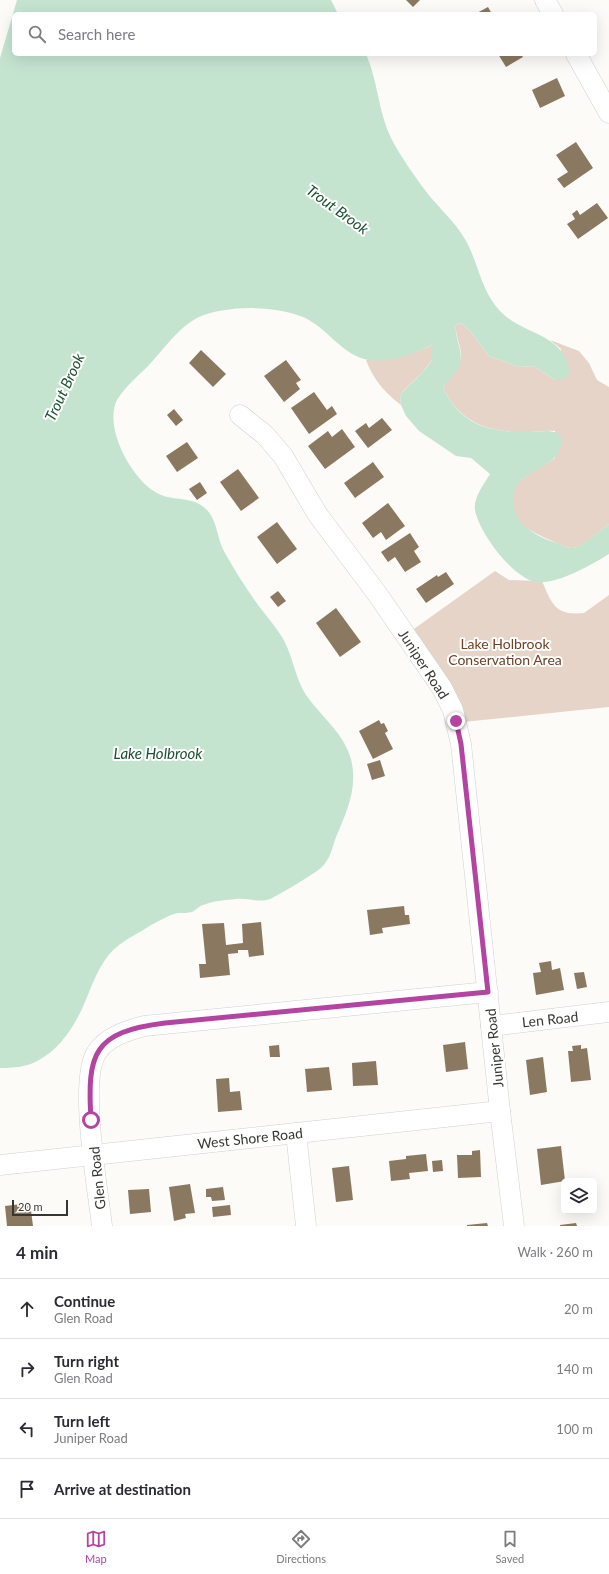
<!DOCTYPE html>
<html lang="en">
<head>
<meta charset="utf-8">
<style>
	body { margin:0; font-family:Lato,sans-serif; background:#f7f7f7; color:#2b2b33 }
	.controls { position:absolute; right:12px; bottom:12px; display:grid; overflow:hidden; border-radius:6px; box-shadow:0 4px 16px #0002 }
	.controls button { width:36px; height:36px; display:grid; place-items:center; padding:0; border:0; border-bottom:1px solid #e1e1e2; background:#fff; color:#2b2b33; font:20px sans-serif }
	.scale { position:absolute; left:12px; bottom:10px; width:56px; box-sizing:border-box; padding-left:4px; border:2px solid #363634; border-top:0; font-size:11px; line-height:14px; white-space:nowrap; color:#363634; -webkit-text-stroke:3px #fffffe; paint-order:stroke }
	.stop { position:absolute; width:12px; height:12px; margin:-9px; border:3px solid #b344a1; border-radius:50%; background:#fff }
	.stop.end { background:#b344a1; border-color:#fff; box-shadow:0 1px 4px #0008 }
	.list { margin:0; padding:0; list-style:none }
	h2 { display:flex; justify-content:space-between; align-items:center; height:52px; margin:0; padding:0 16px; font-size:17px }
	h2 small { font-size:13px; font-weight:400; color:#7c7c81 }
	.list li { display:grid; grid-template-columns:26px 1fr auto; gap:12px; align-items:center; box-sizing:border-box; height:60px; padding:0 16px; border-top:1px solid #e1e1e2 }
	.list b { display:block; font-size:15px; white-space:nowrap }
	.list p { margin:0; font-size:13px; white-space:nowrap; color:#7c7c81 }
	.list em { font-size:13px; font-style:normal; color:#7c7c81 }
	.icon { flex:none; width:22px; height:22px; fill:none; stroke:currentColor; stroke-width:2; stroke-linecap:round; stroke-linejoin:round }
	.map { position:relative; flex:none; width:609px; height:1226px; overflow:hidden }
	.search { position:absolute; background:#fff; box-shadow:0 4px 16px #0002; left:12px; right:12px; top:12px; height:44px; display:flex; align-items:center; gap:10px; box-sizing:border-box; padding:0 14px; border-radius:6px; color:#7c7c81; font-size:15px }
	.sheet { height:292px; background:#fff }
	nav { display:flex; justify-content:space-around; align-items:center; box-sizing:border-box; height:56px; border-top:1px solid #e1e1e2; background:#fff; font-size:11px; color:#7c7c81 }
	nav a { display:grid; justify-items:center; gap:2px }
	nav .on { color:#b344a1 }
	.map>svg:first-child { display:block }
	.green { fill:#e7d4c9 }
	.water { fill:#c5e4d0 }
	.lines { fill:none; stroke-linecap:round; stroke-linejoin:round }
	.stream { stroke:#c5e4d0; stroke-width:5.5 }
	.building { fill:#8a7960 }
	.minor-casing { stroke:#d0d0cc; stroke-width:21 }
	.minor { stroke:#fff; stroke-width:20 }
	.route { stroke:#b344a1; stroke-width:5 }
	.labels { text-anchor:middle; dominant-baseline:central; stroke-width:4; stroke-linejoin:round; paint-order:stroke }
	.park-label { font-size:14px; fill:#6c4125; stroke:#fffffe }
	.street-label { font-size:14px; fill:#363634; stroke:#fffffe }
	.water-label { font-size:15px; font-style:italic; fill:#1a4e33; stroke:#fffffe }
</style>
</head>
<body>
<div class="map">
<svg width="609" height="1226" viewBox="0 0 609 1226">
	<rect width="100%" height="100%" fill="#fcfbf8"/>
	<!-- green -->
	<g class="green">
		<path d="M460,323L470,331L489,356L519,367L534,366L555,380L561,349L550,340L579,351L589,363L597,380L609,387V524C599,530 582,549 571,548C565,548 527,530 522,525C513,517 509,496 516,486C525,473 543,467 555,458V431C546,430 539,432 530,432C490,433 462,425 443,388C449,377 462,367 461,353C460,343 455,335 456,325Z"/>
		<path d="M436,343C436,366 413,379 400,395L401,405C385,393 373,379 366,360C390,360 415,354 436,343Z"/>
		<path d="M495,571L509,580L542,581C552,604 555,616 584,613L609,595V707L463,722L411,631Z"/>
	</g>
	<!-- water -->
	<path class="water" d="M17,0H331L338,14H14V54H366C378,81 378,111 391,138C401,157 415,177 428,194C439,208 454,221 463,236C477,257 479,284 495,305C518,337 563,329 570,373L564,379L555,380L534,366L519,367L489,356L470,331L460,323L456,325C454,339 465,352 459,366C456,375 448,380 443,388C463,427 489,432 530,432C543,432 550,428 562,436C565,475 505,465 514,508C518,528 541,538 559,544C563,545 567,548 571,548C581,549 599,530 609,524V554C591,565 557,585 536,582C513,578 479,533 475,510C473,498 484,484 490,474L471,458L456,456L419,431L406,416L401,405L400,395C413,380 437,365 436,343C416,353 386,365 364,359C340,352 326,327 303,317C275,305 225,305 197,318C178,328 164,349 149,365C138,376 125,387 117,400C103,427 132,480 157,493C173,502 193,495 207,510C218,522 217,540 225,553C235,571 246,588 258,605C266,615 275,626 282,637C294,657 295,681 309,699C324,719 344,734 351,759C358,788 347,811 336,837C332,848 330,859 322,867C316,873 277,896 270,899C259,903 247,898 236,899C226,900 213,901 203,905C199,906 196,910 192,912C189,913 182,913 178,913C168,915 157,922 148,927C132,937 115,944 105,960C96,973 91,988 85,1002C76,1024 60,1049 39,1060C28,1067 13,1068 0,1068V58Z"/>
	<g class="lines">
		<!-- stream -->
		<polyline class="stream" points="434,362 436,336"/>
	</g>
	<!-- building -->
	<g class="building">
		<polygon points="406,0 420,0 413,7"/>
		<polygon points="488,7 492,14 475,14"/>
		<polygon points="498,54 521,54 523,57 506,67"/>
		<polygon points="557,78 565,96 540,108 532,90"/>
		<polygon points="576,142 593,168 564,188 557,179 568,172 556,155"/>
		<polygon points="597,203 608,218 578,239 567,224 575,219 572,214 577,210 580,215"/>
		<polygon points="201,350 226,374 213,387 189,363"/>
		<polygon points="286,360 301,380 296,383 300,389 284,402 264,376"/>
		<polygon points="314,392 327,410 332,406 337,414 309,434 291,408"/>
		<polygon points="174,409 183,420 176,426 167,415"/>
		<polygon points="382,418 392,430 368,448 355,431 366,423 369,428"/>
		<polygon points="342,429 355,447 325,469 308,446 328,431 332,437"/>
		<polygon points="187,442 198,458 177,472 166,456"/>
		<polygon points="373,462 384,477 355,498 344,483"/>
		<polygon points="238,469 259,498 241,511 220,482"/>
		<polygon points="200,482 207,493 197,500 189,489"/>
		<polygon points="388,503 405,526 386,540 381,532 373,538 362,523"/>
		<polygon points="277,522 297,549 277,564 257,537"/>
		<polygon points="410,533 419,547 414,551 421,562 405,572 395,557 388,562 381,552"/>
		<polygon points="446,572 454,584 426,603 416,589 437,575 438,577"/>
		<polygon points="278,591 286,601 278,607 270,597"/>
		<polygon points="336,608 361,642 340,657 316,623"/>
		<polygon points="379,720 381,724 384,723 388,731 385,733 393,749 373,759 359,731"/>
		<polygon points="380,760 385,776 372,780 367,764"/>
		<polygon points="404,906 405,915 409,915 410,924 382,928 383,933 370,935 367,910"/>
		<polygon points="261,922 264,955 249,957 248,950 238,950 238,953 228,954 230,975 200,978 199,964 206,964 202,924 224,923 226,945 243,943 242,924"/>
		<polygon points="551,961 552,970 560,968 564,990 536,995 533,973 541,972 539,963"/>
		<polygon points="584,972 587,987 577,989 574,973"/>
		<polygon points="465,1042 468,1069 446,1072 443,1045"/>
		<polygon points="279,1045 280,1057 270,1057 269,1046"/>
		<polygon points="581,1045 581,1049 587,1048 591,1080 571,1082 568,1051 573,1051 572,1046"/>
		<polygon points="543,1057 547,1092 530,1095 526,1060"/>
		<polygon points="376,1061 378,1085 353,1086 352,1063"/>
		<polygon points="329,1067 332,1090 307,1092 305,1069"/>
		<polygon points="229,1078 230,1092 240,1091 242,1110 218,1112 216,1079"/>
		<polygon points="561,1146 565,1181 541,1185 537,1149"/>
		<polygon points="480,1150 481,1177 458,1178 457,1155 472,1155 472,1151"/>
		<polygon points="426,1154 428,1171 409,1173 410,1179 391,1181 389,1161 406,1159 406,1156"/>
		<polygon points="442,1160 443,1171 433,1172 432,1161"/>
		<polygon points="349,1166 353,1200 336,1202 332,1168"/>
		<polygon points="190,1184 195,1213 185,1214 186,1218 174,1221 169,1187"/>
		<polygon points="223,1187 225,1200 212,1201 211,1197 206,1197 206,1189"/>
		<polygon points="149,1189 151,1212 130,1214 128,1190"/>
		<polygon points="30,1203 33,1226 7,1226 5,1206"/>
		<polygon points="230,1205 231,1215 213,1217 212,1207"/>
		<polygon points="487,1223 488,1226 467,1226 467,1225"/>
		<polygon points="576,1223 577,1226 560,1226 560,1225"/>
	</g>
	<g class="lines">
		<!-- minor casing -->
		<g class="minor-casing">
			<g id="minor">
				<polyline points="545,0 553,14"/>
				<polyline points="576,54 609,113"/>
				<polyline points="240,415 265,435 283,456 318,515 378,595 442,688 453,710 461,744 500,1111 514,1226"/>
				<polyline points="491,1026 609,1012"/>
				<polyline points="296,1133 306,1226"/>
				<polyline points="0,1165 500,1111"/>
				<path d="M102,1226C98,1190 78,1079 97,1052C108,1036 127,1031 144,1026L488,992"/>
			</g>
		</g>
		<!-- minor -->
		<use href="#minor" class="minor"/>
	</g>
	<g class="lines">
		<!-- route -->
		<path class="route" d="M91,1120C87,1053 93,1032 165,1023L488,992L461,744L456,721"/>
	</g>
	<g class="labels">
		<!-- park labels -->
		<g class="park-label">
			<text x="505" y="643">Lake Holbrook<tspan x="505" dy="16">Conservation Area</tspan></text>
		</g>
		<!-- street labels -->
		<g class="street-label">
			<text transform="translate(424 664) rotate(57)">Juniper Road</text>
			<text transform="translate(550 1019) rotate(-6)">Len Road</text>
			<text transform="translate(494 1048) rotate(-96)">Juniper Road</text>
			<text transform="translate(250 1138) rotate(-6)">West Shore Road</text>
			<text transform="translate(97 1178) rotate(-96)">Glen Road</text>
		</g>
		<!-- water labels -->
		<g class="water-label">
			<text transform="translate(338 209) rotate(36)">Trout Brook</text>
			<text transform="translate(64 387) rotate(-65)">Trout Brook</text>
			<text x="158" y="753">Lake Holbrook</text>
		</g>
	</g>
</svg>
<div class="controls">
<button><svg class="icon" aria-label="layers" viewBox="0 0 24 24"><path d="M12 4l9 5-9 5-9-5zM3 14l9 5 9-5"/></svg></button>
</div>
<div class="scale">20 m</div>
<div class="stop" style="left:91px;top:1120px"></div>
<div class="stop end" style="left:456px;top:721px"></div>
<div class="search"><svg class="icon" aria-label="search" viewBox="0 0 24 24"><circle cx="10" cy="10" r="6"/><path d="M15 15l6 6"/></svg>Search here</div>
</div>
<section class="sheet">
<h2>4 min<small>Walk · 260 m</small></h2>
<ul class="list">
<li><svg class="icon" aria-label="ahead" viewBox="0 0 24 24"><path d="M12 20V5M6 11l6-6 6 6"/></svg><div><b>Continue</b><p>Glen Road</p></div><em>20 m</em></li>
<li><svg class="icon" aria-label="right" viewBox="0 0 24 24"><path d="M7 20v-9h11M14 6l5 5-5 5"/></svg><div><b>Turn right</b><p>Glen Road</p></div><em>140 m</em></li>
<li><svg class="icon" aria-label="left" viewBox="0 0 24 24"><path d="M17 20v-9H6M10 6l-5 5 5 5"/></svg><div><b>Turn left</b><p>Juniper Road</p></div><em>100 m</em></li>
<li><svg class="icon" aria-label="arrive" viewBox="0 0 24 24"><path d="M6 21V4h12l-3 4 3 4H6"/></svg><div><b>Arrive at destination</b></div></li>
</ul>
</section>
<nav>
<a class="on"><svg class="icon" aria-label="map" viewBox="0 0 24 24"><path d="M3 6l6-2 6 2 6-2v14l-6 2-6-2-6 2zM9 4v14M15 6v14"/></svg>Map</a>
<a><svg class="icon" aria-label="directions" viewBox="0 0 24 24"><path d="M12 3l9 9-9 9-9-9zM9 14v-3h6M13 9l2 2-2 2"/></svg>Directions</a>
<a><svg class="icon" aria-label="saved" viewBox="0 0 24 24"><path d="M7 4h10v16l-5-4-5 4z"/></svg>Saved</a>
</nav>
</body>
</html>
